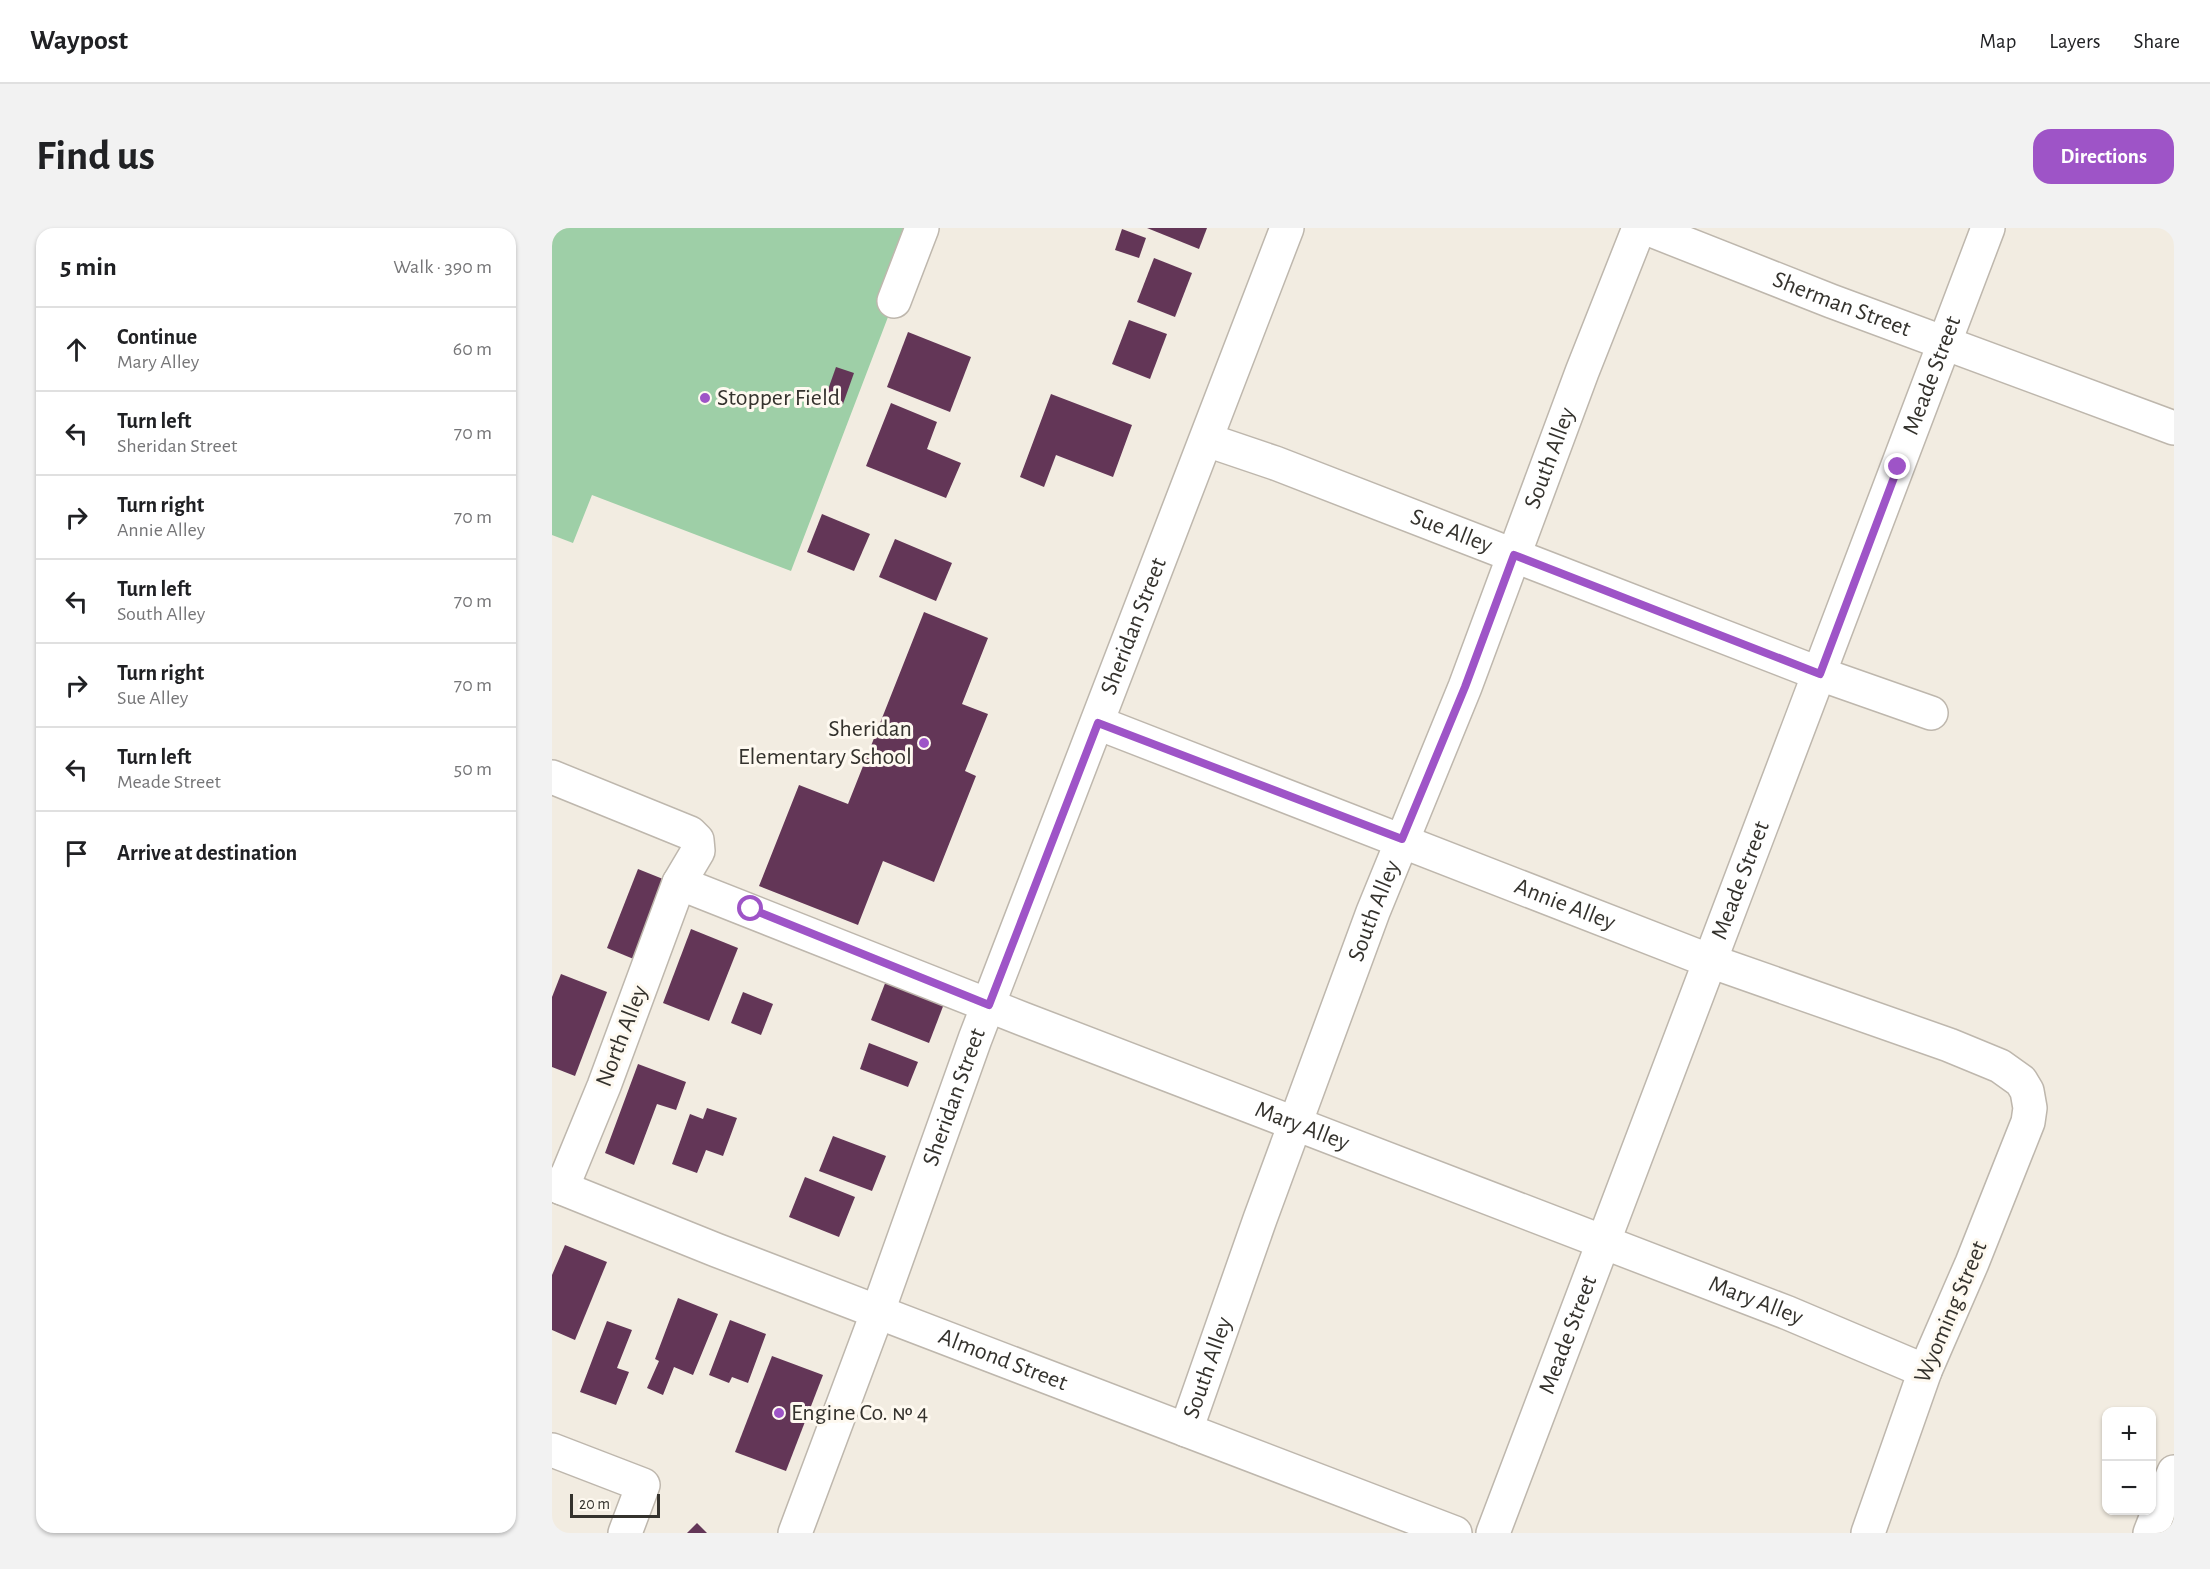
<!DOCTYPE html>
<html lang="en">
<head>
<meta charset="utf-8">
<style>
	body { margin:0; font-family:"Alegreya Sans",sans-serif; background:#f2f2f2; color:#202124 }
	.controls { position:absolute; right:18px; bottom:18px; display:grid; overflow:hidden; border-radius:12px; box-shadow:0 2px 4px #0004 }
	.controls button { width:54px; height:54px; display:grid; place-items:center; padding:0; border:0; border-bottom:2px solid #e0e0e0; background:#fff; color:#202124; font:30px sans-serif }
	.scale { position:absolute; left:18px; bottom:15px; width:90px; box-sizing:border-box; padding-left:6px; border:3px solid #34322d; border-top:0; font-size:16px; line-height:21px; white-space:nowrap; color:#34322d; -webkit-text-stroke:4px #fef9f0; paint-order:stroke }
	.stop { position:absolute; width:18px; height:18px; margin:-14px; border:4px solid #9e54c7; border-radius:50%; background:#fff }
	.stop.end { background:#9e54c7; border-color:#fff; box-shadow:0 2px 6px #0008 }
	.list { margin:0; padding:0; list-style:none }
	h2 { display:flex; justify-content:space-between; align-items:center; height:78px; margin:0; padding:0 24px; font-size:26px }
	h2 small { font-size:20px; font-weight:400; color:#757577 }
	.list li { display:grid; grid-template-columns:39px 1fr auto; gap:18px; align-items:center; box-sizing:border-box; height:84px; padding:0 24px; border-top:2px solid #e0e0e0 }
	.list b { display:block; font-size:22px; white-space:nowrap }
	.list p { margin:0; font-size:20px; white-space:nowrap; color:#757577 }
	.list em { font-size:20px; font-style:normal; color:#757577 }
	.icon { flex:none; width:33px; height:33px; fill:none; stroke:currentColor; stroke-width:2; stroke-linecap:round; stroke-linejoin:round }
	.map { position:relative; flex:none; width:1622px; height:1305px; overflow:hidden; border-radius:18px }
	header { display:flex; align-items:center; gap:36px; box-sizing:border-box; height:84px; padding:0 30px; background:#fff; border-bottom:2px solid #e0e0e0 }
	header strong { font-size:28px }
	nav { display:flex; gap:33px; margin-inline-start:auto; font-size:21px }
	.intro { display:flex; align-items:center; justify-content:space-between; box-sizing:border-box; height:144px; padding:0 36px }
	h1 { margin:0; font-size:42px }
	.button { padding:15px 27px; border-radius:18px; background:#9e54c7; color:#fff; font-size:21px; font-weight:700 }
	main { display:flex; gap:36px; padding:0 36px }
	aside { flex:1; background:#fff; border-radius:18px; box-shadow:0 2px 4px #0004 }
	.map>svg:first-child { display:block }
	.green { fill:#9ecfa7 }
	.building { fill:#633657 }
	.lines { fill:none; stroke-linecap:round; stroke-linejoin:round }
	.minor-casing { stroke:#beb7ad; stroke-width:36 }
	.minor { stroke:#fff; stroke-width:33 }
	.route { stroke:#9e54c7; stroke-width:8 }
	.poi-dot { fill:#9e54c7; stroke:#fef9f0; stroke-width:2 }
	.labels { text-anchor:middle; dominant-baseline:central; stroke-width:6; stroke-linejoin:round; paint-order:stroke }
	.street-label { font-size:24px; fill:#34322d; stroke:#fef9f0 }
	.poi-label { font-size:24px; fill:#34322d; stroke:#fef9f0; text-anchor:start }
</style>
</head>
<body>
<header>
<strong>Waypost</strong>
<nav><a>Map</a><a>Layers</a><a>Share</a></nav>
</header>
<div class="intro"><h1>Find us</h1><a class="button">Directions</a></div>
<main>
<aside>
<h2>5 min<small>Walk · 390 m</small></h2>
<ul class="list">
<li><svg class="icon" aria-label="ahead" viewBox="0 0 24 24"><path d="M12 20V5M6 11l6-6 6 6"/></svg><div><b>Continue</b><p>Mary Alley</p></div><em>60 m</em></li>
<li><svg class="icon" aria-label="left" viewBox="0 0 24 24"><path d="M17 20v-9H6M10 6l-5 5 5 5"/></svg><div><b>Turn left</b><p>Sheridan Street</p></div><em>70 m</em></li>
<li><svg class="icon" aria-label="right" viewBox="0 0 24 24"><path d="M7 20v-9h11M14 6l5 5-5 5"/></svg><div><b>Turn right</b><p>Annie Alley</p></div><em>70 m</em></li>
<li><svg class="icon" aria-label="left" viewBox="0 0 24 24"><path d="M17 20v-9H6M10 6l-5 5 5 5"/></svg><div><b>Turn left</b><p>South Alley</p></div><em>70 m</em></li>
<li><svg class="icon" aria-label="right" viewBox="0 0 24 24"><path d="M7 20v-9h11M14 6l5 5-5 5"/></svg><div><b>Turn right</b><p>Sue Alley</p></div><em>70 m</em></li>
<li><svg class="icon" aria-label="left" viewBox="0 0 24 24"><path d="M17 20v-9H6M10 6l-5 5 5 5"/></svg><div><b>Turn left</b><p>Meade Street</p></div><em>50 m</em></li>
<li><svg class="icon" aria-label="arrive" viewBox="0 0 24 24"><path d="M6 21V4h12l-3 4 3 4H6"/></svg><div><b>Arrive at destination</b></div></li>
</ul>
</aside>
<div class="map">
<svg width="1622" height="1305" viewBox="0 0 1622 1305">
	<rect width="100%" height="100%" fill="#f2ece1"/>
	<!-- green -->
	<polygon class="green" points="0,0 370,0 239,343 40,267 21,315 0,307"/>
	<!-- building -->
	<g class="building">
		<polygon points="595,0 655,0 647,21"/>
		<polygon points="570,1 594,10 587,30 563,22"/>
		<polygon points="602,30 640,45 623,89 585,74"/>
		<polygon points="577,92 615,106 598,151 560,136"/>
		<polygon points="356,104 419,129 398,184 335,159"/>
		<polygon points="284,139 302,145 291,176 273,170"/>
		<polygon points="499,166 580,197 561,249 504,227 492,259 468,249"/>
		<polygon points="339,175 385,194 375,221 409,235 394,270 314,238"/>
		<polygon points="270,286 318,306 302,343 255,324"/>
		<polygon points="343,311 400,335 384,373 327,349"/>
		<polygon points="372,384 436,410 410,476 436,486 413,543 424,548 382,654 331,633 306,697 207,658 247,557 296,576"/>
		<polygon points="86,641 116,653 84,732 55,720"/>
		<polygon points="139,701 186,720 157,793 111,775"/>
		<polygon points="337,745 395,768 377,815 319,792"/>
		<polygon points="9,746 55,764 23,848 0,839 0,769"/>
		<polygon points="191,764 221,776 209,807 179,795"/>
		<polygon points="317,815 366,834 356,859 308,841"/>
		<polygon points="86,836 134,854 124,882 105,876 82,937 53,925"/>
		<polygon points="155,880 185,890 171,928 154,922 145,945 120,936 138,886 151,891"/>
		<polygon points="281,908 334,928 320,963 267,943"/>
		<polygon points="253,949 303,969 287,1009 237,989"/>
		<polygon points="13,1017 55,1034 23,1112 0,1102 0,1047"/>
		<polygon points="126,1070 166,1086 141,1147 122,1139 111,1167 95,1160 107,1133 103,1131"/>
		<polygon points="178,1092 214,1106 196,1155 180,1149 177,1155 157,1147"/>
		<polygon points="55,1093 80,1102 65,1140 77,1144 64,1177 28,1164"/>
		<polygon points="220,1128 271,1147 234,1243 183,1224"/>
		<polygon points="145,1295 155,1305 135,1305"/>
	</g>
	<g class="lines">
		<!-- minor casing -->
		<g class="minor-casing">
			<g id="minor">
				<path id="s1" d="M1094,0L1279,73L1622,200"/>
				<polyline points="342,73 370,0"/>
				<path id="s2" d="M655,212L723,235L1268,446L1379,485"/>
				<path id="s3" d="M546,495L1158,733L1397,817L1448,838L1469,853L1475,863L1478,880L1476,894L1420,1035L1373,1143L1316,1305"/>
				<polyline points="0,549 138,605 145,612 146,623 127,655 52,858 10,960"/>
				<path id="s4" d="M127,655L471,791L1236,1085L1373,1143"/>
				<path id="s5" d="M0,956L164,1022L903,1305"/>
				<path id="s6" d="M634,1202L708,991L821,684L913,459L1030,144L1087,0"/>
				<polyline points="0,1222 91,1257 73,1305"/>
				<path id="s7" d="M243,1305L326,1083L423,811L735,0"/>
				<path id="s8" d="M941,1305L1436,0"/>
				<polyline points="1598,1305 1622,1244"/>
			</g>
		</g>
		<!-- minor -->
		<use href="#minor" class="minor"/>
	</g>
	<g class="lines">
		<!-- route -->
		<polyline class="route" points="199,681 437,777 546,495 850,611 913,459 962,327 1268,446 1346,239"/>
	</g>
	<!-- markers -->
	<g class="poi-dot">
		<circle cx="153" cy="170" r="6"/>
		<circle cx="372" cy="515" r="6"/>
		<circle cx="227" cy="1185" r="6"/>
	</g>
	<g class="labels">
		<!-- street labels -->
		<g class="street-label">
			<text stroke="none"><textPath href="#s1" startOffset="210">Sherman Street</textPath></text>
			<text stroke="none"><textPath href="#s8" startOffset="1238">Meade Street</textPath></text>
			<text stroke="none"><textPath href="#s6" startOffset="1038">South Alley</textPath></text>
			<text stroke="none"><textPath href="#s2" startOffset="261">Sue Alley</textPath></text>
			<text stroke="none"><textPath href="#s7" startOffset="968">Sheridan Street</textPath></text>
			<text stroke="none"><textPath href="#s8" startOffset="698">Meade Street</textPath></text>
			<text stroke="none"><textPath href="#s3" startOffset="501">Annie Alley</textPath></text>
			<text stroke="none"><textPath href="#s6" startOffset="552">South Alley</textPath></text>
			<text transform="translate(70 808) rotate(-69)">North Alley</text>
			<text stroke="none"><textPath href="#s7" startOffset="464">Sheridan Street</textPath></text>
			<text stroke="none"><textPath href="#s4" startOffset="669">Mary Alley</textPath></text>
			<text stroke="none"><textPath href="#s4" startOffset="1155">Mary Alley</textPath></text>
			<text transform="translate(1399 1084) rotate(-67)">Wyoming Street</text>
			<text stroke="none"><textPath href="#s8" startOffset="212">Meade Street</textPath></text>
			<text stroke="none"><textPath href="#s5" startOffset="484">Almond Street</textPath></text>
			<text stroke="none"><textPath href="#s6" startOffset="66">South Alley</textPath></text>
		</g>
		<!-- poi labels -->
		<g class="poi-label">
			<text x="165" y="170">Stopper Field</text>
			<text x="360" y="501" text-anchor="end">Sheridan<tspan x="360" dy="28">Elementary School</tspan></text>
			<text x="239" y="1185">Engine Co. № 4</text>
		</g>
	</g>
</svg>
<div class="controls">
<button>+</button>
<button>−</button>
</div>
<div class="scale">20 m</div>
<div class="stop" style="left:199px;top:681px"></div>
<div class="stop end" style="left:1346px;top:239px"></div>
</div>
</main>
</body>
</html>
